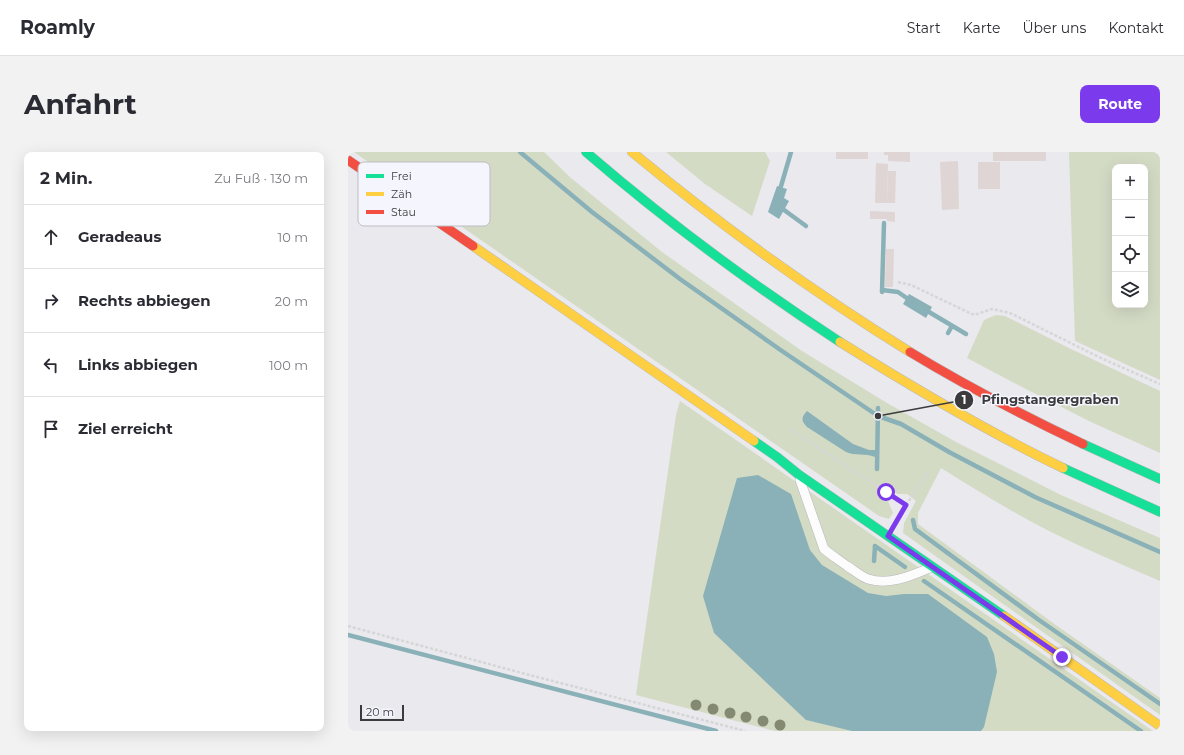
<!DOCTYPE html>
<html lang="de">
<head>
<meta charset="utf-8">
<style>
	body { margin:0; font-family:Montserrat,sans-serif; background:#f2f2f3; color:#2b2b33 }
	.controls { position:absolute; right:12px; top:12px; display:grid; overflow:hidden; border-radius:8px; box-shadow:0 4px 16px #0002 }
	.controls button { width:36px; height:36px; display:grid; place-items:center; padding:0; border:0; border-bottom:1px solid #e1e1e2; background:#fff; color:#2b2b33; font:20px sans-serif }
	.scale { position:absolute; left:12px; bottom:10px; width:44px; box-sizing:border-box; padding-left:4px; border:2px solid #3b3b3e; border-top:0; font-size:11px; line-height:14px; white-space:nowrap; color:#3b3b3e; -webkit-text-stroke:3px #f5f5fd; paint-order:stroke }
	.stop { position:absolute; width:12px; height:12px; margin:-9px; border:3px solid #7c3aed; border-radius:50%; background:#fff }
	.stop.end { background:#7c3aed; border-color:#fff; box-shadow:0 1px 4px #0008 }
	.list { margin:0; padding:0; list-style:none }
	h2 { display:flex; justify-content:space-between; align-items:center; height:52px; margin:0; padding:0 16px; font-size:17px }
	h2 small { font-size:13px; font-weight:400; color:#7c7c81 }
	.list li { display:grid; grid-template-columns:26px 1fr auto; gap:12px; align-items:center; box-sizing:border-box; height:64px; padding:0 16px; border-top:1px solid #e1e1e2 }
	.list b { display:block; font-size:15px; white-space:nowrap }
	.list em { font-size:13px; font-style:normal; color:#7c7c81 }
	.icon { flex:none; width:22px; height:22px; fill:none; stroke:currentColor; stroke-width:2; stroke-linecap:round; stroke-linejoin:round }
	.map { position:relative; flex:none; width:812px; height:579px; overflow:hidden; border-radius:8px }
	header { display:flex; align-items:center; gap:24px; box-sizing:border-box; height:56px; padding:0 20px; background:#fff; border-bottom:1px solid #e1e1e2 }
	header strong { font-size:19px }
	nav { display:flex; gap:22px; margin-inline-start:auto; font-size:14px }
	.intro { display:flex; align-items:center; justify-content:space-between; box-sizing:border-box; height:96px; padding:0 24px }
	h1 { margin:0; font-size:28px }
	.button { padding:10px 18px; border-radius:8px; background:#7c3aed; color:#fff; font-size:14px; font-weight:700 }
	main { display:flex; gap:24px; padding:0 24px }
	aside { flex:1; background:#fff; border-radius:8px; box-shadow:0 4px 16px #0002 }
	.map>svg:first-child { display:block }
	.green { fill:#d4dbc5; fill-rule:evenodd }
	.water { fill:#8ab1b7 }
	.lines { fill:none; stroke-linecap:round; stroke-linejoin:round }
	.stream { stroke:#8ab1b7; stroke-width:4.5 }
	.building { fill:#dfd5d4 }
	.lane-casing { stroke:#b8b8bb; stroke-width:10 }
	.fast-casing { stroke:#b8b8bb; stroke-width:10 }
	.slow-casing { stroke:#b8b8bb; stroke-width:10 }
	.jam-casing { stroke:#b8b8bb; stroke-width:10 }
	.path { stroke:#d6d6d7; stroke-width:2.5; stroke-dasharray:3 2; stroke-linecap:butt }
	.lane { stroke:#fcfcfc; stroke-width:9 }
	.fast { stroke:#16e098; stroke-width:9 }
	.slow { stroke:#ffcf43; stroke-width:9 }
	.jam { stroke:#f24e42; stroke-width:9 }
	.tree { fill:#848a71 }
	.route { stroke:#7c3aed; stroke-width:5 }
	.key { fill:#f5f5fd; stroke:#bdbdc4; stroke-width:1 }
	.key-label { font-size:11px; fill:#3b3b3e }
	.leader { fill:none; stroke:#3b3b3e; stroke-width:1.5 }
	.callout-dot { fill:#3b3b3e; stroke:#f5f5fd; stroke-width:1.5 }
	.mark-label { font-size:12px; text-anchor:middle; font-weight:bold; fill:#fff }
	.callout-label { font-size:13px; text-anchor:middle; font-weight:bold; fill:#3b3b3e; stroke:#f5f5fd; stroke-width:3; stroke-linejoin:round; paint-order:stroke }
</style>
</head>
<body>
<header>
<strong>Roamly</strong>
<nav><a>Start</a><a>Karte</a><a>Über uns</a><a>Kontakt</a></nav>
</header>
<div class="intro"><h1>Anfahrt</h1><a class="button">Route</a></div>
<main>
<aside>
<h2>2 Min.<small>Zu Fuß · 130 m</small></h2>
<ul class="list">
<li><svg class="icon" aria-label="ahead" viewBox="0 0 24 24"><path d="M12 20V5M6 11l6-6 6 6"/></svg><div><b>Geradeaus</b></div><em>10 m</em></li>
<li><svg class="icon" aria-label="right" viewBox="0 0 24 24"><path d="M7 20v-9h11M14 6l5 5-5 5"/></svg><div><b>Rechts abbiegen</b></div><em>20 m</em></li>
<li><svg class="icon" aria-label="left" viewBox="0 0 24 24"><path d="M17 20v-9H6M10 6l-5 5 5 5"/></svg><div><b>Links abbiegen</b></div><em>100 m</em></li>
<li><svg class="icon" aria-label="arrive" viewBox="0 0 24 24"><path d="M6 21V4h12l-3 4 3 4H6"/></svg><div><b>Ziel erreicht</b></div></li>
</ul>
</aside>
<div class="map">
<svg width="812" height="579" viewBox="0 0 812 579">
	<rect width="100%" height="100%" fill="#e9e9ee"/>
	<!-- green -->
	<g class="green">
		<path d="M6,0H196L223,26L314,100L454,199L539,251L608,290L713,343L812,386V429C775,413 737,397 701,379C664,360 628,338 593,316L570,361V372L705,471L812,546V563L555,381L556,371L568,349L559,342H550L539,337L535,346L540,349L545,361L541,367L531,364Z"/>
		<polygon points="318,0 417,0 422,9 404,64 357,32"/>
		<path d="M721,0H812V228L727,189ZM767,15H797V153H767Z"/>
		<polygon points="648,163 657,164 723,197 812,239 812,301 743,270 672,234 619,206 636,168"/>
		<polygon points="332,249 805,579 427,579 288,543 328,263"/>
	</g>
	<!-- water -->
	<g class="water">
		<polygon points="429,34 439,37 436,46 441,49 431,67 420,60"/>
		<polygon points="561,142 584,155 578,166 555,152"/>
		<path d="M459,259L505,292L521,298H528L527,305C517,301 507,304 498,300L459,275C453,269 453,265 459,259Z"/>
		<polygon points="410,323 443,342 462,398 474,413 520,441 538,444 556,442 580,442 639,485 646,502 649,520 636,575 633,579 504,579 458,568 366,481 355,444 389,326"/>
	</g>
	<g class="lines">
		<!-- stream -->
		<g class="stream">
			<polyline points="172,0 244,60 332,127 434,199 530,264 553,272 601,300 687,345 812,400"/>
			<polyline points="431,41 443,0"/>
			<polyline points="432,55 458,74"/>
			<polyline points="534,138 550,140 563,149"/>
			<polyline points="534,140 536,71"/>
			<polyline points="576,157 618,182"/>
			<polyline points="600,181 604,174"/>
			<polyline points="529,317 530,256"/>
			<polyline points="565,368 567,377 691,468 812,552"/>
			<polyline points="527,394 557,415"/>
			<polyline points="526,409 527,394"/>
			<polyline points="576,429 793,579"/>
			<polyline points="0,483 368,579"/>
		</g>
	</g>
	<!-- building -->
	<g class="building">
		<rect x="488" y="0" width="32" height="7"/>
		<polygon points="536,0 562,0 562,10 540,9 540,3 536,3"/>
		<rect x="645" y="0" width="53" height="9"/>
		<polygon points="610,9 611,57 594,58 592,10"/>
		<rect x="630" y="10" width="22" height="27"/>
		<polygon points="528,11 540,12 539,51 527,51"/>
		<polygon points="540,19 548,19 547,51 539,51"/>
		<polygon points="522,59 547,60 547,70 539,69 539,67 522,67"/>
		<polygon points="538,97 546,97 545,135 537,135"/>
	</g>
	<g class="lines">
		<!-- lane casing -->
		<g class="lane-casing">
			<path id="lane" d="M452,328L476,397C483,403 491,408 499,414C506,418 512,424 520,427C542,434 565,423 584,415"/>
		</g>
		<!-- fast casing -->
		<g class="fast-casing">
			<g id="fast">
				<path d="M238,0C318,69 403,132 492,190"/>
				<polyline points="406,289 429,305 450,322 656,464"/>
				<polyline points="735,292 812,327"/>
				<polyline points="715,316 812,360"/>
			</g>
		</g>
		<!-- slow casing -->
		<g class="slow-casing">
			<g id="slow">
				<path d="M284,0C372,73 465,140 562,200"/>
				<polyline points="125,94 406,289"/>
				<path d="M492,190C564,235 638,279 715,316"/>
				<polyline points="656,464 812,574"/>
			</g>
		</g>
		<!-- jam casing -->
		<g class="jam-casing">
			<g id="jam">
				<polyline points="0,8 125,94"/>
				<path d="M562,200C618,234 676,264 735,292"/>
			</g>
		</g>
		<!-- path -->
		<g class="path">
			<polyline points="550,130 563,133 626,163 644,157 662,161 755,207 812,232"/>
			<polyline points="443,278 558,353 549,369"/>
			<polyline points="558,353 581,319"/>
			<polyline points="0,474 174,521 397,579"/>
		</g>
		<!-- lane -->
		<use href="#lane" class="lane"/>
		<!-- fast -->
		<use href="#fast" class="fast"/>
		<!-- slow -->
		<use href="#slow" class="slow"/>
		<!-- jam -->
		<use href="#jam" class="jam"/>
	</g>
	<!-- trees -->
	<g class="tree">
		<circle cx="348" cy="553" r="5.5"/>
		<circle cx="365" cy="557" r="5.5"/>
		<circle cx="382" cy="561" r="5.5"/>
		<circle cx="398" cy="565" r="5.5"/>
		<circle cx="415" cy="569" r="5.5"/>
		<circle cx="432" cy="573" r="5.5"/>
	</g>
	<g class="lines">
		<!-- route -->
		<polyline class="route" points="538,340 558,353 540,384 714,505"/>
	</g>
	<!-- legend -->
	<rect x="10" y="10" width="132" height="64" rx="6" class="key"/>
	<rect x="18" y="22" width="18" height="4" fill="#16e098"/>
	<rect x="18" y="40" width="18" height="4" fill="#ffcf43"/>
	<rect x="18" y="58" width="18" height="4" fill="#f24e42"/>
	<g class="key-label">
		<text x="43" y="28">Frei</text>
		<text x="43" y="46">Zäh</text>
		<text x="43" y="64">Stau</text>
	</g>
	<!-- callouts -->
	<path class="leader" d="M530 264L616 248"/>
	<g class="callout-dot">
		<circle cx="530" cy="264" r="4"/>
		<circle cx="616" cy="248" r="10"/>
	</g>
	<g class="mark-label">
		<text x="616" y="252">1</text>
	</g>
	<g class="callout-label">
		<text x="702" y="252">Pfingstangergraben</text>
	</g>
</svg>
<div class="controls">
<button>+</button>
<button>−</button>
<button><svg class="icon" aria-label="locate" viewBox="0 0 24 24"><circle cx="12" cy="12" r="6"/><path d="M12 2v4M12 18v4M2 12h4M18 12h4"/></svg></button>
<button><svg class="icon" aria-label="layers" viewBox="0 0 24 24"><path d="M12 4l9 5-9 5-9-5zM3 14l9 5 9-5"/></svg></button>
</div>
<div class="scale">20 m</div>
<div class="stop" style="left:538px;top:340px"></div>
<div class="stop end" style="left:714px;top:505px"></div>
</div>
</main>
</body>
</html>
